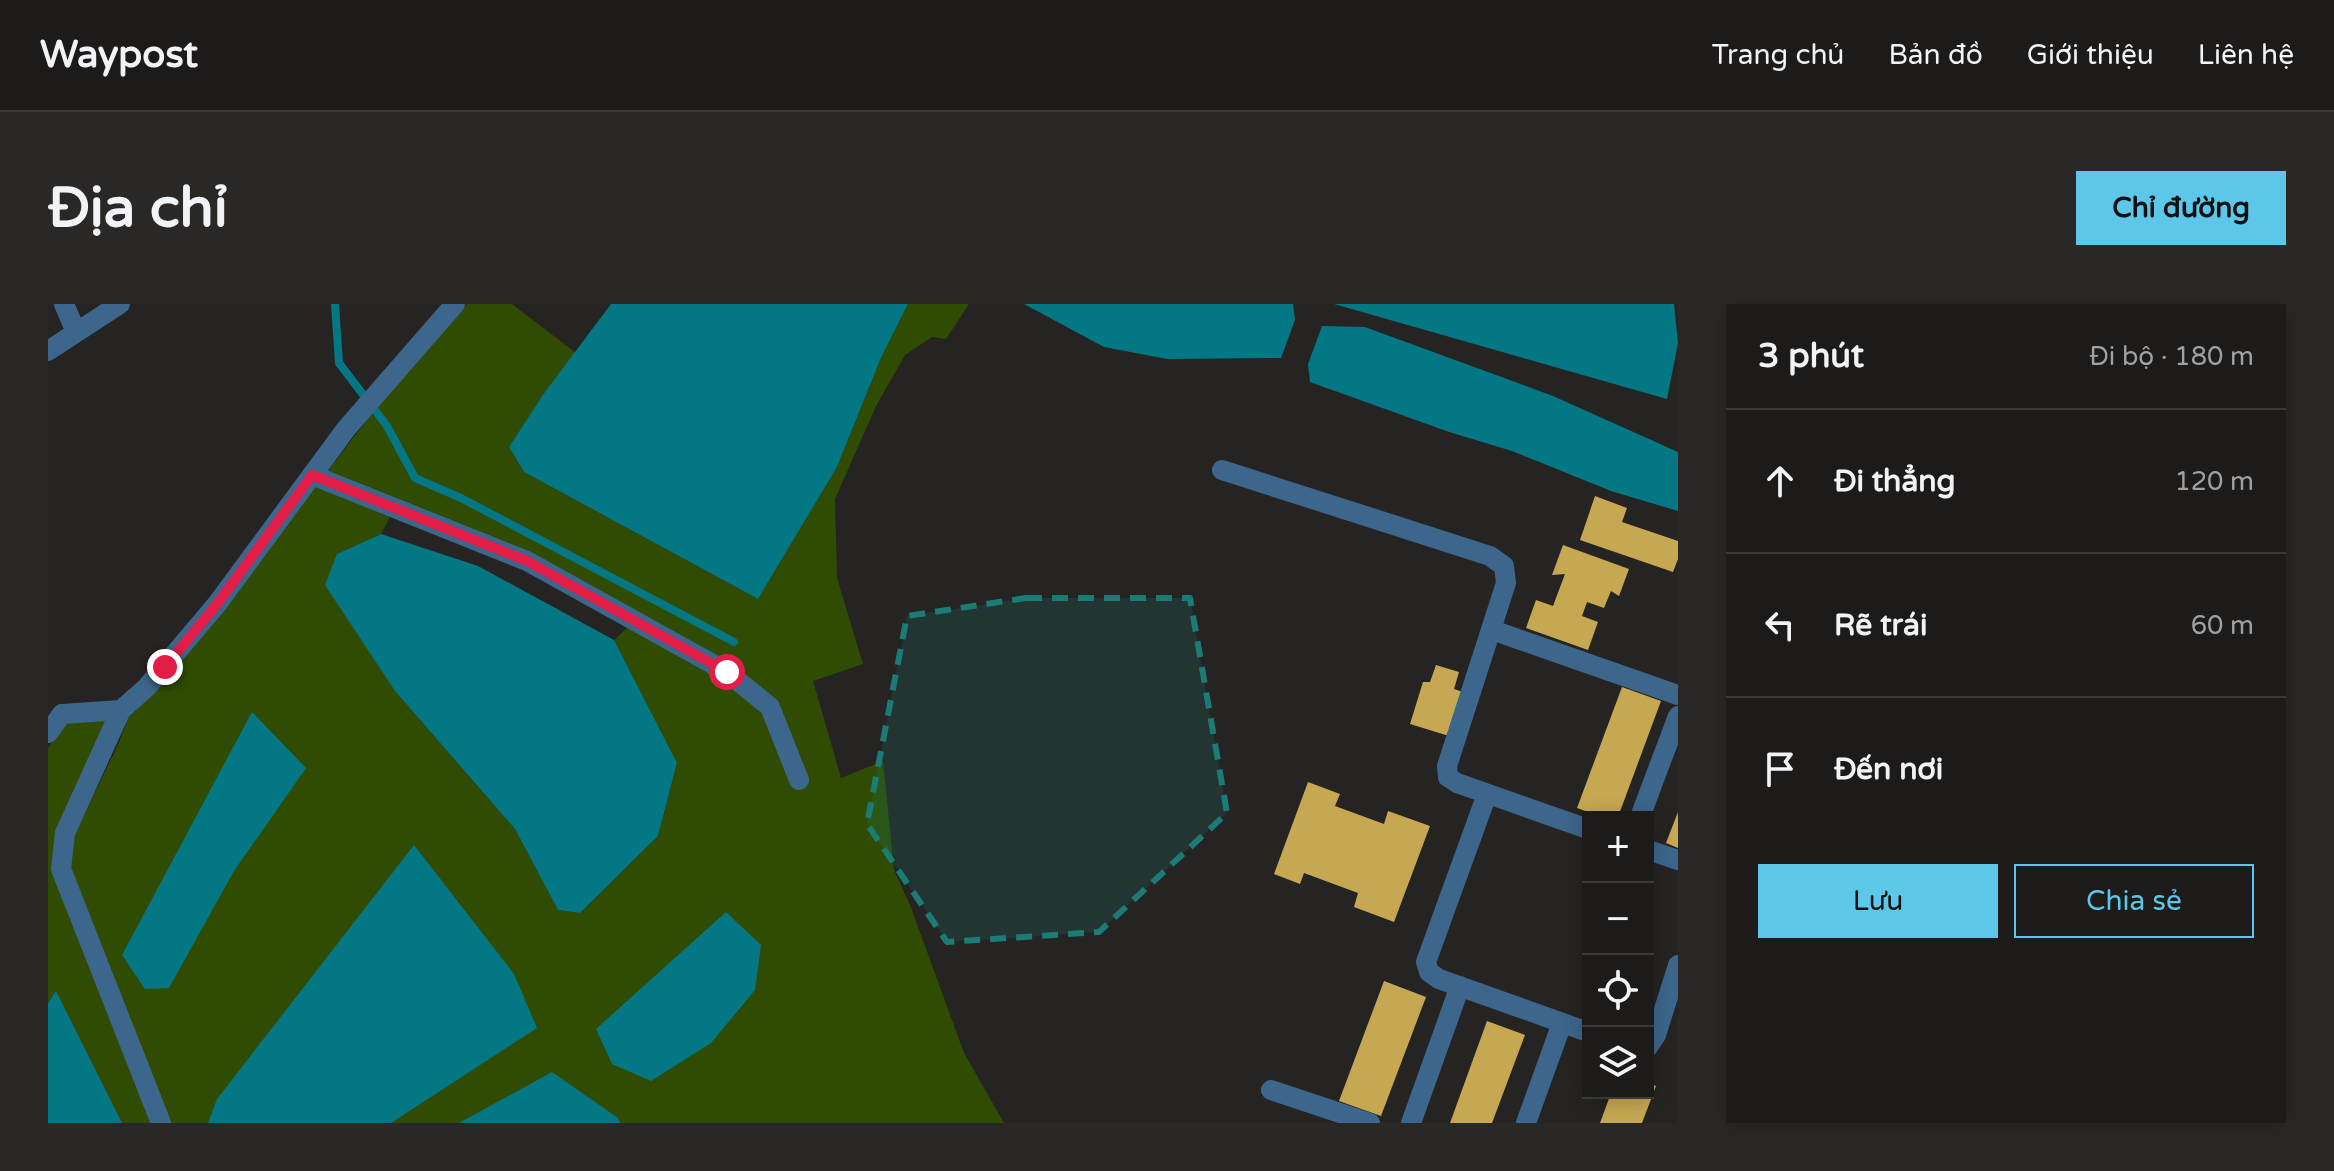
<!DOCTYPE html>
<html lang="vi">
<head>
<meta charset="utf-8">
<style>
	body { margin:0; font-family:"Varela Round",sans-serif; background:#292827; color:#f1f3f6 }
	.controls { position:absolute; right:24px; bottom:24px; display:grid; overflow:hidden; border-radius:0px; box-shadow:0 4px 20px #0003 }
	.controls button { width:72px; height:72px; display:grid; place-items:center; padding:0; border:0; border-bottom:2px solid #3a3939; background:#1c1b1a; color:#f1f3f6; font:40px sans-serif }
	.stop { position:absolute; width:24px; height:24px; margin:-18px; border:6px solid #e11d48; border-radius:50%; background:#fff }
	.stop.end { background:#e11d48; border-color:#fff; box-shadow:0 2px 8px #0008 }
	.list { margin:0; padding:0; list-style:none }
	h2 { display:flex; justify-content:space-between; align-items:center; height:104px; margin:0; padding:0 32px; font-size:34px }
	h2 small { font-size:26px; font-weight:400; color:#a0a1a2 }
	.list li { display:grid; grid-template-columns:52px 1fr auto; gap:24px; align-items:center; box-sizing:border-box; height:144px; padding:0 32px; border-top:2px solid #3a3939 }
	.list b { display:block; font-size:30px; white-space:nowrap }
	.list em { font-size:26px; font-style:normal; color:#a0a1a2 }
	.actions { display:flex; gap:16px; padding:24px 32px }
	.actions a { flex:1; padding:18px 0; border:2px solid #5cc7e8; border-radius:0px; text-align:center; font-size:28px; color:#5cc7e8 }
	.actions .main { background:#5cc7e8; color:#111 }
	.icon { flex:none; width:44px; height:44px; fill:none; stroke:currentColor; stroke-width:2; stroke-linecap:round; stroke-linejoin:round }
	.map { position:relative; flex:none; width:1630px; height:819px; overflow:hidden; border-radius:0px }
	header { display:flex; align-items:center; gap:48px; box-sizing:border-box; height:112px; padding:0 40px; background:#1c1b1a; border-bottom:2px solid #3a3939 }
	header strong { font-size:38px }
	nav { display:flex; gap:44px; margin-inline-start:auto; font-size:28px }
	.intro { display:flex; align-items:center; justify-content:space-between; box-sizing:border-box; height:192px; padding:0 48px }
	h1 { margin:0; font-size:56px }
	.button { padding:20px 36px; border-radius:0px; background:#5cc7e8; color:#111; font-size:28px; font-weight:700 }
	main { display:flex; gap:48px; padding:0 48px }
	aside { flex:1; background:#1c1b1a; border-radius:0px; box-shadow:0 4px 20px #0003 }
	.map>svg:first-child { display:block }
	.green { fill:#304c03 }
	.water { fill:#047784 }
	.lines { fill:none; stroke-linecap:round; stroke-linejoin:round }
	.stream { stroke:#047784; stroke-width:8 }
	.building { fill:#c7a852 }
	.minor { stroke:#3d668c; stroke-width:20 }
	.route { stroke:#e11d48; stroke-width:10 }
	.marked { fill:#1a7c74; fill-opacity:0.2; stroke:#1a7c74; stroke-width:6; stroke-dasharray:16 10; stroke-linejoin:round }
</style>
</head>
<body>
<header>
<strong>Waypost</strong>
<nav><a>Trang chủ</a><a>Bản đồ</a><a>Giới thiệu</a><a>Liên hệ</a></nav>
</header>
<div class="intro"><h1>Địa chỉ</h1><a class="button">Chỉ đường</a></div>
<main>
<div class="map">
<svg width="1630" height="819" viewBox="0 0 1630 819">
	<rect width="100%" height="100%" fill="#252422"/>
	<!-- green -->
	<g class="green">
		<polygon points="419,0 464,0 528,49 494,92 461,143 476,168 710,295 789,163 833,54 860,0 921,0 898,35 884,33 857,51 828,102 787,195 789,274 815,360 765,377 793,474 835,457 846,566 862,601 916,749 956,819 123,819 22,564 26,531 70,441 81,412 105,391 175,306 267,182 342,213 333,230 289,250 347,387 467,525 510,606 532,609 610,532 629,460 566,336 580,323 663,350 279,168 350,76"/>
		<polygon points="60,415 8,526 103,819 0,819 0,444 18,419"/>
	</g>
	<!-- water -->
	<g class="water">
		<polygon points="563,0 860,0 833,54 789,163 710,295 476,168 461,143 494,92"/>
		<polygon points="976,0 1245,0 1247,16 1233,54 1119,55 1056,43"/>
		<polygon points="1286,0 1626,0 1630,39 1619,95"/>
		<polygon points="1274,22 1317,23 1505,92 1630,148 1630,207 1563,187 1464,147 1401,128 1262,78 1260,60"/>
		<polygon points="333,230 430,262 566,336 629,459 610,532 532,609 510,606 467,525 347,387 277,281 289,250"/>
		<polygon points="204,408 258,464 186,567 121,684 97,685 74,651"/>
		<polygon points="366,541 466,670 489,724 343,819 160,819 169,795"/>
		<polygon points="678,608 713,641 707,686 663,739 603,777 564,760 548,725"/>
		<polygon points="8,687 74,819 0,819 0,699"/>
		<polygon points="504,768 570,814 572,819 411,819"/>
	</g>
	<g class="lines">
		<!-- stream -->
		<polyline class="stream" points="287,0 291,59 339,122 367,174 413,194 686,338"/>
	</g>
	<!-- building -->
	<g class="building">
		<polygon points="1547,192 1579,204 1574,218 1630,237 1630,255 1625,268 1532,236"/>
		<polygon points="1515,241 1581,265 1571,292 1563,287 1556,304 1539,298 1534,312 1550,318 1540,346 1478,324 1488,296 1505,302 1517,270 1504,271"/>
		<polygon points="1388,361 1411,368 1406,385 1415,388 1401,432 1362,420 1375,378 1382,378"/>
		<polygon points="1574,383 1613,397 1570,513 1554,513 1529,504"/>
		<polygon points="1260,478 1292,490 1287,502 1336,520 1340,507 1382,522 1346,618 1306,603 1310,589 1256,569 1252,580 1226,570"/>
		<polygon points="1630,508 1630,544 1618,539"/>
		<polygon points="1336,677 1378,693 1333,812 1291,797"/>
		<polygon points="1439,717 1477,731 1444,819 1402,819"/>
		<polygon points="1600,779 1608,782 1594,819 1552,819 1563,789 1600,789"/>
	</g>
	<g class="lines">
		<!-- minor -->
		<g class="minor">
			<polyline points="16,0 28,28"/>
			<polyline points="0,47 72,0"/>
			<polyline points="1174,166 1442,252 1456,262 1458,279 1399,462 1400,473 1409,479 1540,525"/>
			<polyline points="264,171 479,257 679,368 722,403 751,476"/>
			<polyline points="1444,326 1630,391"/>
			<polyline points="73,406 17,529 13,565 113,819"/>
			<polyline points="0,429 14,410 73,406 98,384 169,300 298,125 407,0"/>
			<polyline points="1439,490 1378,658 1381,668 1391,675 1540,728"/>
			<polyline points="1592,513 1630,412"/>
			<polyline points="1600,546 1630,556"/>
			<polyline points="1600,743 1608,731 1630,661"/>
			<polyline points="1223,786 1322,819"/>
			<polyline points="1363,819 1412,682"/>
			<polyline points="1478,819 1514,719"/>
		</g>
	</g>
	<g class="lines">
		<!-- route -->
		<polyline class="route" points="117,363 169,300 264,171 479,257 679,368"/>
	</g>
	<!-- marked area -->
	<path class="marked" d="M978,294H1142L1179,509L1051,628L899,638L819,520L859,312Z"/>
</svg>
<div class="controls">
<button>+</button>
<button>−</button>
<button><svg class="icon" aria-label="locate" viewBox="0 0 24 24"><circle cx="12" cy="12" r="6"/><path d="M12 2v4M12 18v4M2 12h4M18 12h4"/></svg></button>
<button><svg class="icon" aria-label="layers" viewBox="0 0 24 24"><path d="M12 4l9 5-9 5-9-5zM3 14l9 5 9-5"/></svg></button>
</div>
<div class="stop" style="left:679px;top:368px"></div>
<div class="stop end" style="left:117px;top:363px"></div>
</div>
<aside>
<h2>3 phút<small>Đi bộ · 180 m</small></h2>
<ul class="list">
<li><svg class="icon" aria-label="ahead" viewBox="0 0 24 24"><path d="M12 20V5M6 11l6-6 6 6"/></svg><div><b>Đi thẳng</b></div><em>120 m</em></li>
<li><svg class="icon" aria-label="left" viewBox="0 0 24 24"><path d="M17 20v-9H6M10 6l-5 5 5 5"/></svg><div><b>Rẽ trái</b></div><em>60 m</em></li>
<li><svg class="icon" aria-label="arrive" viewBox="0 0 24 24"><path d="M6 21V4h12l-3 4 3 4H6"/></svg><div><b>Đến nơi</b></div></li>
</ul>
<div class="actions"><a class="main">Lưu</a><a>Chia sẻ</a></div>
</aside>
</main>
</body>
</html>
